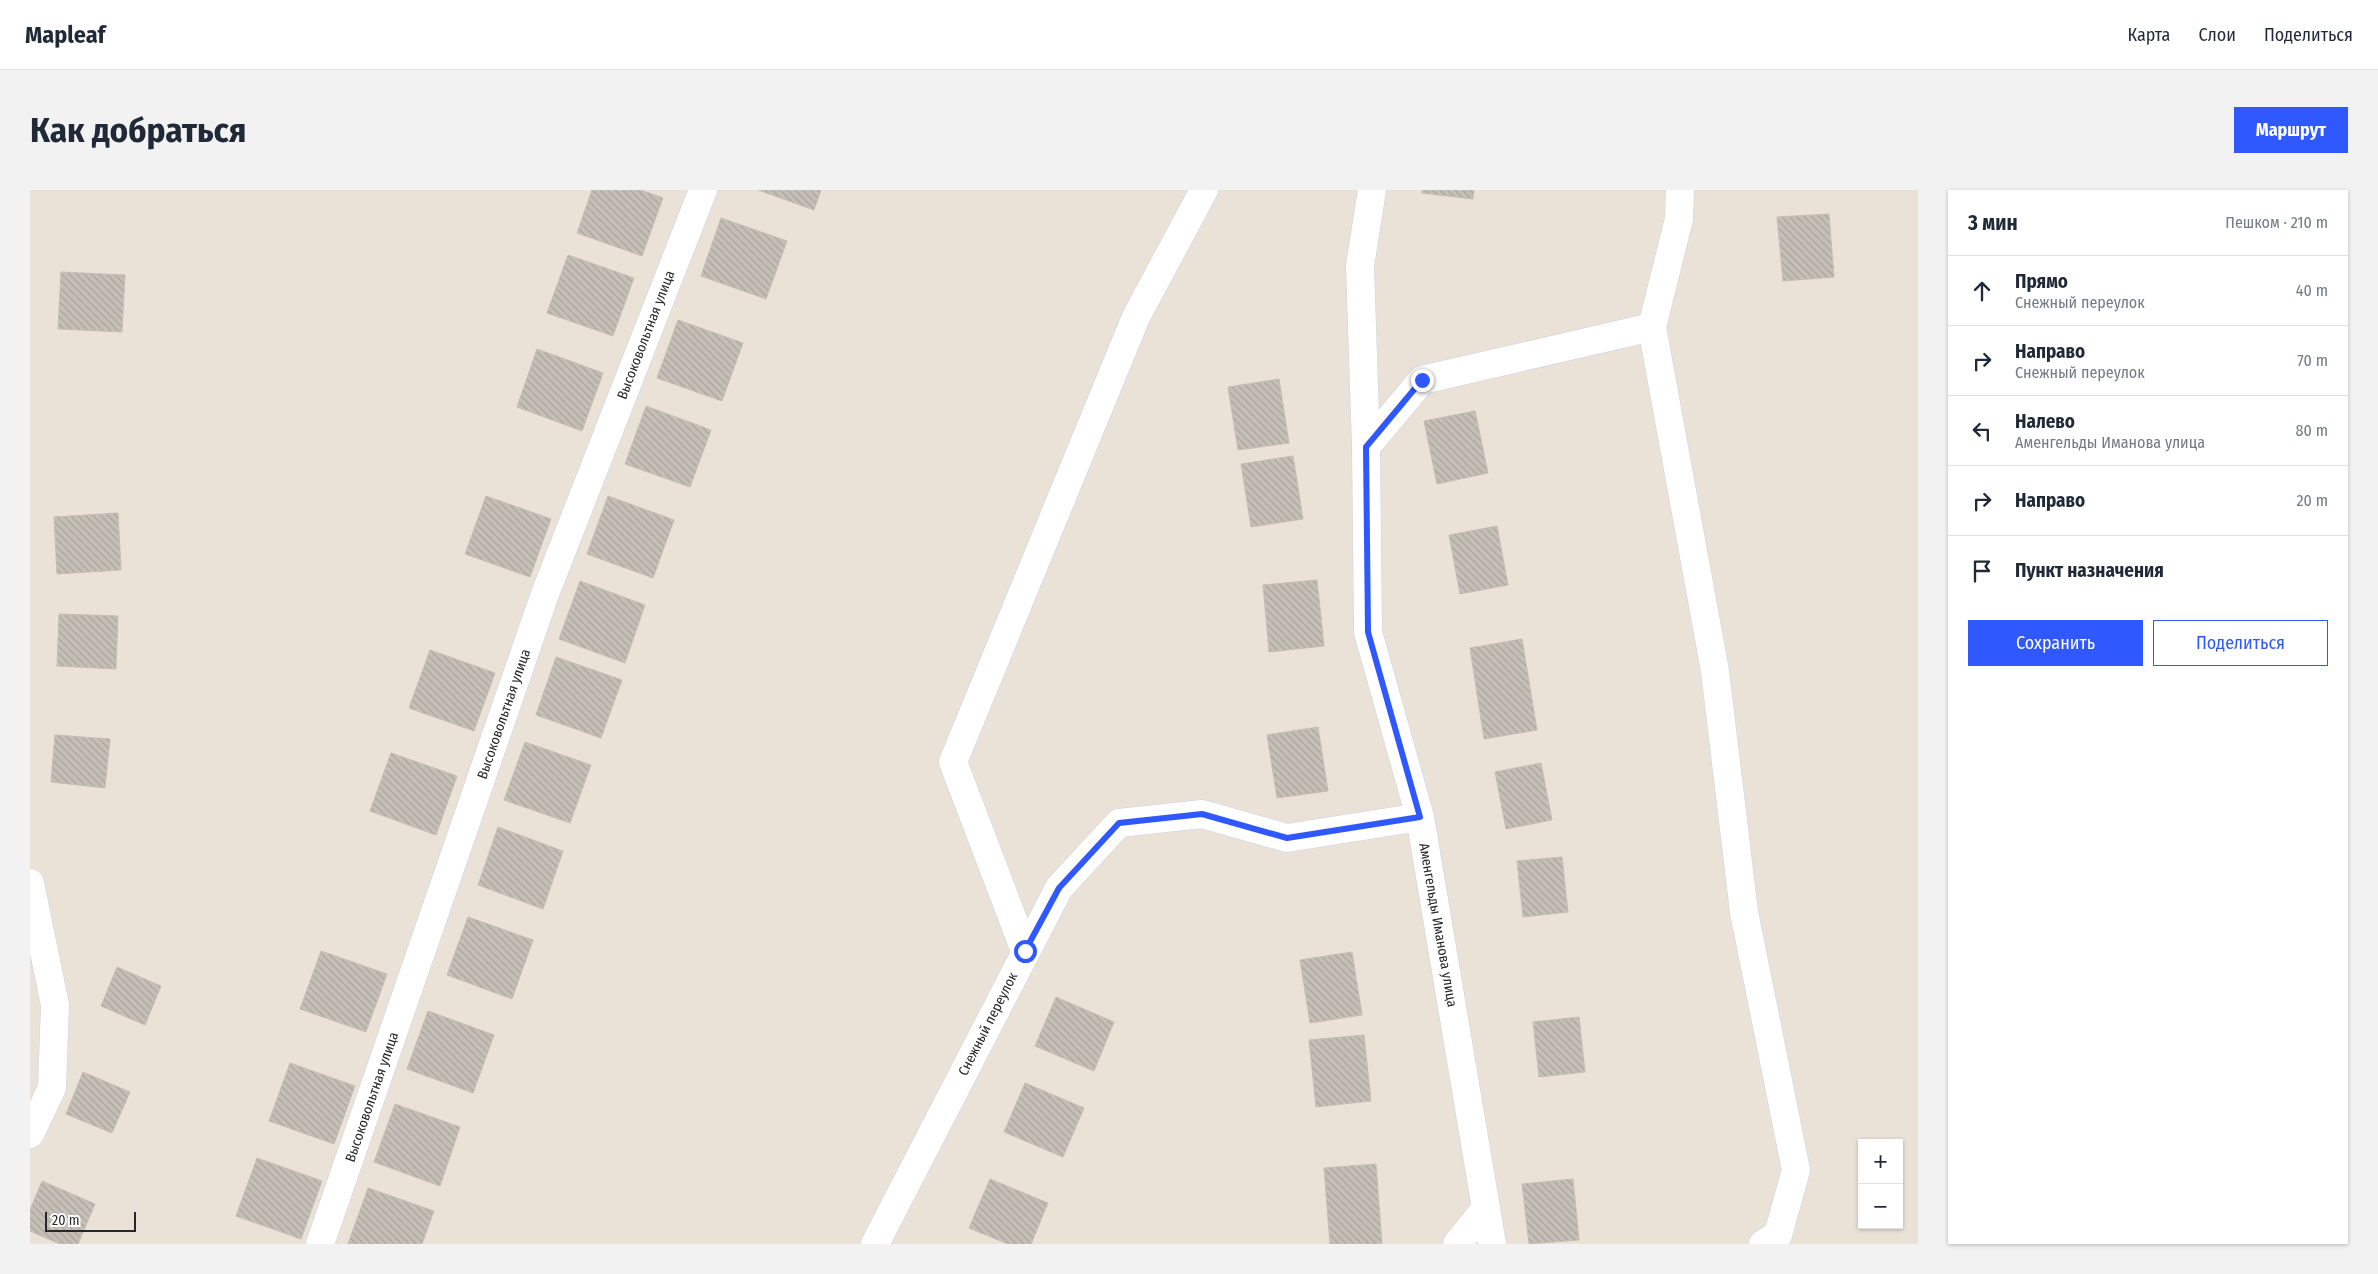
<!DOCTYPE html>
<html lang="ru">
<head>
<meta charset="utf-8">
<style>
	body { margin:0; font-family:"Fira Sans Condensed",sans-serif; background:#f2f2f3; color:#1f2937 }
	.controls { position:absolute; right:15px; bottom:15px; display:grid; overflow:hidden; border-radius:0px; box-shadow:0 1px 4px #0004 }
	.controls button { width:45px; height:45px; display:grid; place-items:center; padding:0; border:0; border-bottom:1px solid #e0e1e3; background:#fff; color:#1f2937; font:25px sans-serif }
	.scale { position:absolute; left:15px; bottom:12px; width:91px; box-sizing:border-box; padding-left:5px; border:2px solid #272727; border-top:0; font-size:14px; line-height:18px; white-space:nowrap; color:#272727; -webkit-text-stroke:4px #fff; paint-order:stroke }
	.stop { position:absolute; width:15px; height:15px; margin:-11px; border:4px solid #3058ff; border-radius:50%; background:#fff }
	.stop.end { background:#3058ff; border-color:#fff; box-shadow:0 1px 5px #0008 }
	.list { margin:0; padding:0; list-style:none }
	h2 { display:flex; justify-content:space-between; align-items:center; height:65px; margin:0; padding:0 20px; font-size:21px }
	h2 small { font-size:16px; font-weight:400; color:#747a83 }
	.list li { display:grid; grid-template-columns:32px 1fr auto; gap:15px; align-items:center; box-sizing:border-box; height:70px; padding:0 20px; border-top:1px solid #e0e1e3 }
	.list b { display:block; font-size:19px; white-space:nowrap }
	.list p { margin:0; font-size:16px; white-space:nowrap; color:#747a83 }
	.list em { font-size:16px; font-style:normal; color:#747a83 }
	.actions { display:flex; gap:10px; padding:15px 20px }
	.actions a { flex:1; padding:11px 0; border:1px solid #3058ff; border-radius:0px; text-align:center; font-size:18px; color:#3058ff }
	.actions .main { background:#3058ff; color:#fff }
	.icon { flex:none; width:28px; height:28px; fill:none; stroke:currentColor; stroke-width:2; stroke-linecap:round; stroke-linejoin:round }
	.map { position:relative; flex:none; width:1888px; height:1054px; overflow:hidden; border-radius:0px }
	header { display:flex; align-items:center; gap:30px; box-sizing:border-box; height:70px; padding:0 25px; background:#fff; border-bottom:1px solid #e0e1e3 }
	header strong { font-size:24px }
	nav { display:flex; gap:28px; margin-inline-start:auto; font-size:18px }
	.intro { display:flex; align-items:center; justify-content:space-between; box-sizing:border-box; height:120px; padding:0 30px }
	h1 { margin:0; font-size:35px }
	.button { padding:12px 22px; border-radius:0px; background:#3058ff; color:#fff; font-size:18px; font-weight:700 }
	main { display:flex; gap:30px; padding:0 30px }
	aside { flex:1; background:#fff; border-radius:0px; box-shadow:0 1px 4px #0004 }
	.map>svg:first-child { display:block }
	.building { fill:url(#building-back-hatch); stroke:#c5beb1 }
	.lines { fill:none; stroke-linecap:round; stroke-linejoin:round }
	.minor-casing { stroke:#cdd1e1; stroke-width:29 }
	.minor { stroke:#fff; stroke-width:28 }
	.route { stroke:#3058ff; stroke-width:6 }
	.labels { text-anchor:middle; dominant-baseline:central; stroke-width:5; stroke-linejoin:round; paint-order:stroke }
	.street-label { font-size:14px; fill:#272727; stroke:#fff }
</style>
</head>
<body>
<header>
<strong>Mapleaf</strong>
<nav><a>Карта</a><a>Слои</a><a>Поделиться</a></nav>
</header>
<div class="intro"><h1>Как добраться</h1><a class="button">Маршрут</a></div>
<main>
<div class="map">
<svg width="1888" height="1054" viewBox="0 0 1888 1054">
	<defs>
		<pattern id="building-back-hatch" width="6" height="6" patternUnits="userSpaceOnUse" patternTransform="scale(1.25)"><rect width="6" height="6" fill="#c5bfb7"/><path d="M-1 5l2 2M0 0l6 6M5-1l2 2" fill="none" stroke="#a9a49d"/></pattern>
	</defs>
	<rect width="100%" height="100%" fill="#eae2d7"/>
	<!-- building -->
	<g class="building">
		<polygon points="562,0 611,0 633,8 612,66 547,43"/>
		<polygon points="728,0 791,0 784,20"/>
		<polygon points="1392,0 1444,0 1443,9 1392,3"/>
		<polygon points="1799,24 1804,87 1753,91 1747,27"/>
		<polygon points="691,28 757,51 736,109 671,86"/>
		<polygon points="538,65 604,88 583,146 517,123"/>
		<polygon points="31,82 95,85 92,142 28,139"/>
		<polygon points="648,130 713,153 692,211 627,188"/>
		<polygon points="507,159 573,183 552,241 487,217"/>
		<polygon points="1249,189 1259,253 1208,260 1198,197"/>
		<polygon points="616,216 681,240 660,297 595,274"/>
		<polygon points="1445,221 1458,283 1407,294 1394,231"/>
		<polygon points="1263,266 1273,329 1221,337 1211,274"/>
		<polygon points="456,306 521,329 500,387 435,364"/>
		<polygon points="578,306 644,330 623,388 557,364"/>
		<polygon points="88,323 91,380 27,384 24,327"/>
		<polygon points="1467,336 1478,395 1430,404 1419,345"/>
		<polygon points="1287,390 1294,456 1239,462 1233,395"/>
		<polygon points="550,391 615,415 595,473 529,449"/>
		<polygon points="29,424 88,426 86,479 27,476"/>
		<polygon points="1492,449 1507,540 1454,549 1440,458"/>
		<polygon points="400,460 465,483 444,541 379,518"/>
		<polygon points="526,467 592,490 571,548 506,525"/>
		<polygon points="1288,537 1298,601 1247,608 1237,545"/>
		<polygon points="25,545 80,549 75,598 21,592"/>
		<polygon points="495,552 561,575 540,633 474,610"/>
		<polygon points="361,563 427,586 406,645 340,621"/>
		<polygon points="1511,573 1522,630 1476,639 1465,582"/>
		<polygon points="468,637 533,661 513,719 448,695"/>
		<polygon points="1532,667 1538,722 1493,727 1487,671"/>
		<polygon points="438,727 503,750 482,809 417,785"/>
		<polygon points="291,761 357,784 336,842 270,819"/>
		<polygon points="1322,762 1332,825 1280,833 1270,770"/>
		<polygon points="87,777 131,796 115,835 71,816"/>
		<polygon points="1026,807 1084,832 1064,881 1005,856"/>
		<polygon points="398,821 464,845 443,903 377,879"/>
		<polygon points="1549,827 1555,882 1509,887 1503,832"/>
		<polygon points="1334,845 1341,911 1286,917 1279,850"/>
		<polygon points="260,873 325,896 304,954 239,931"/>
		<polygon points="53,882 100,902 82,943 36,924"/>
		<polygon points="995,893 1054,918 1033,967 974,942"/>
		<polygon points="365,914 430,937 410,996 344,972"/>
		<polygon points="227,968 292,991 271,1049 206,1026"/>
		<polygon points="1346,974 1352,1054 1300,1054 1294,978"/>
		<polygon points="960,989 1018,1013 1001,1054 978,1054 939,1038"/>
		<polygon points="1543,989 1549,1050 1499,1054 1492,994"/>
		<polygon points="12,991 65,1014 48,1054 30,1054 0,1041 0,1020"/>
		<polygon points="338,998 404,1021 392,1054 318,1054"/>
	</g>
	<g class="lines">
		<!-- minor casing -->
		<g class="minor-casing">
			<g id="minor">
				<polyline points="1342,0 1330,76 1336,257 1338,442 1390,627 1462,1054"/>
				<polyline points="1650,0 1649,29 1622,137 1685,481 1714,722 1766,980 1748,1045 1733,1054"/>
				<polyline points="1336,257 1392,190 1622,137"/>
				<polyline points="0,693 25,815 22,898 0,944"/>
				<polyline points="995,761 923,572 1106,127 1174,0"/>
				<polyline points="290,1054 515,404 673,0"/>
				<polyline points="845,1054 1029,698 1089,633 1172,624 1257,648 1390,627"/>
				<polyline points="1427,1054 1456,1018"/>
			</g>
		</g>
		<!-- minor -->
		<use href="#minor" class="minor"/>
	</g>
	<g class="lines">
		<!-- route -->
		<polyline class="route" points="995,761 1029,698 1089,633 1172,624 1257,648 1390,627 1338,442 1336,257 1392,190"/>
	</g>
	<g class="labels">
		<!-- street labels -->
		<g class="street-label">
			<text transform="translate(616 145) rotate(-69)">Высоковольтная улица</text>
			<text transform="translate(474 524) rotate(-71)">Высоковольтная улица</text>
			<text transform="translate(1408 735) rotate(80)">Аменгельды Иманова улица</text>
			<text transform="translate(958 834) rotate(-63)">Снежный переулок</text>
			<text transform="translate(342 907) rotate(-71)">Высоковольтная улица</text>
		</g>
	</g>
</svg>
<div class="controls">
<button>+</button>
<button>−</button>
</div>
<div class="scale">20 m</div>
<div class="stop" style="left:995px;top:761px"></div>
<div class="stop end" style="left:1392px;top:190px"></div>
</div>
<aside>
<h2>3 мин<small>Пешком · 210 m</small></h2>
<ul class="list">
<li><svg class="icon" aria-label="ahead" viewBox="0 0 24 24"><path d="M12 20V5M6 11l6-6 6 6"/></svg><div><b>Прямо</b><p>Снежный переулок</p></div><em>40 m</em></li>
<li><svg class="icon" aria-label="right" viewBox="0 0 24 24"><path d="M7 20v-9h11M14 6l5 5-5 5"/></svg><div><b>Направо</b><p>Снежный переулок</p></div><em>70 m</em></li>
<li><svg class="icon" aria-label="left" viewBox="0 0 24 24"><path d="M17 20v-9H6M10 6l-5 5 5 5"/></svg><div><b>Налево</b><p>Аменгельды Иманова улица</p></div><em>80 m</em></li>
<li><svg class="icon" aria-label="right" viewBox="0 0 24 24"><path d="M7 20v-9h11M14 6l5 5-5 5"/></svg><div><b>Направо</b></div><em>20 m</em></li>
<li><svg class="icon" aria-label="arrive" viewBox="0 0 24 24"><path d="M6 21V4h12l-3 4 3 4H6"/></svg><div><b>Пункт назначения</b></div></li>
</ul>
<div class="actions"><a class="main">Сохранить</a><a>Поделиться</a></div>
</aside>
</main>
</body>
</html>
